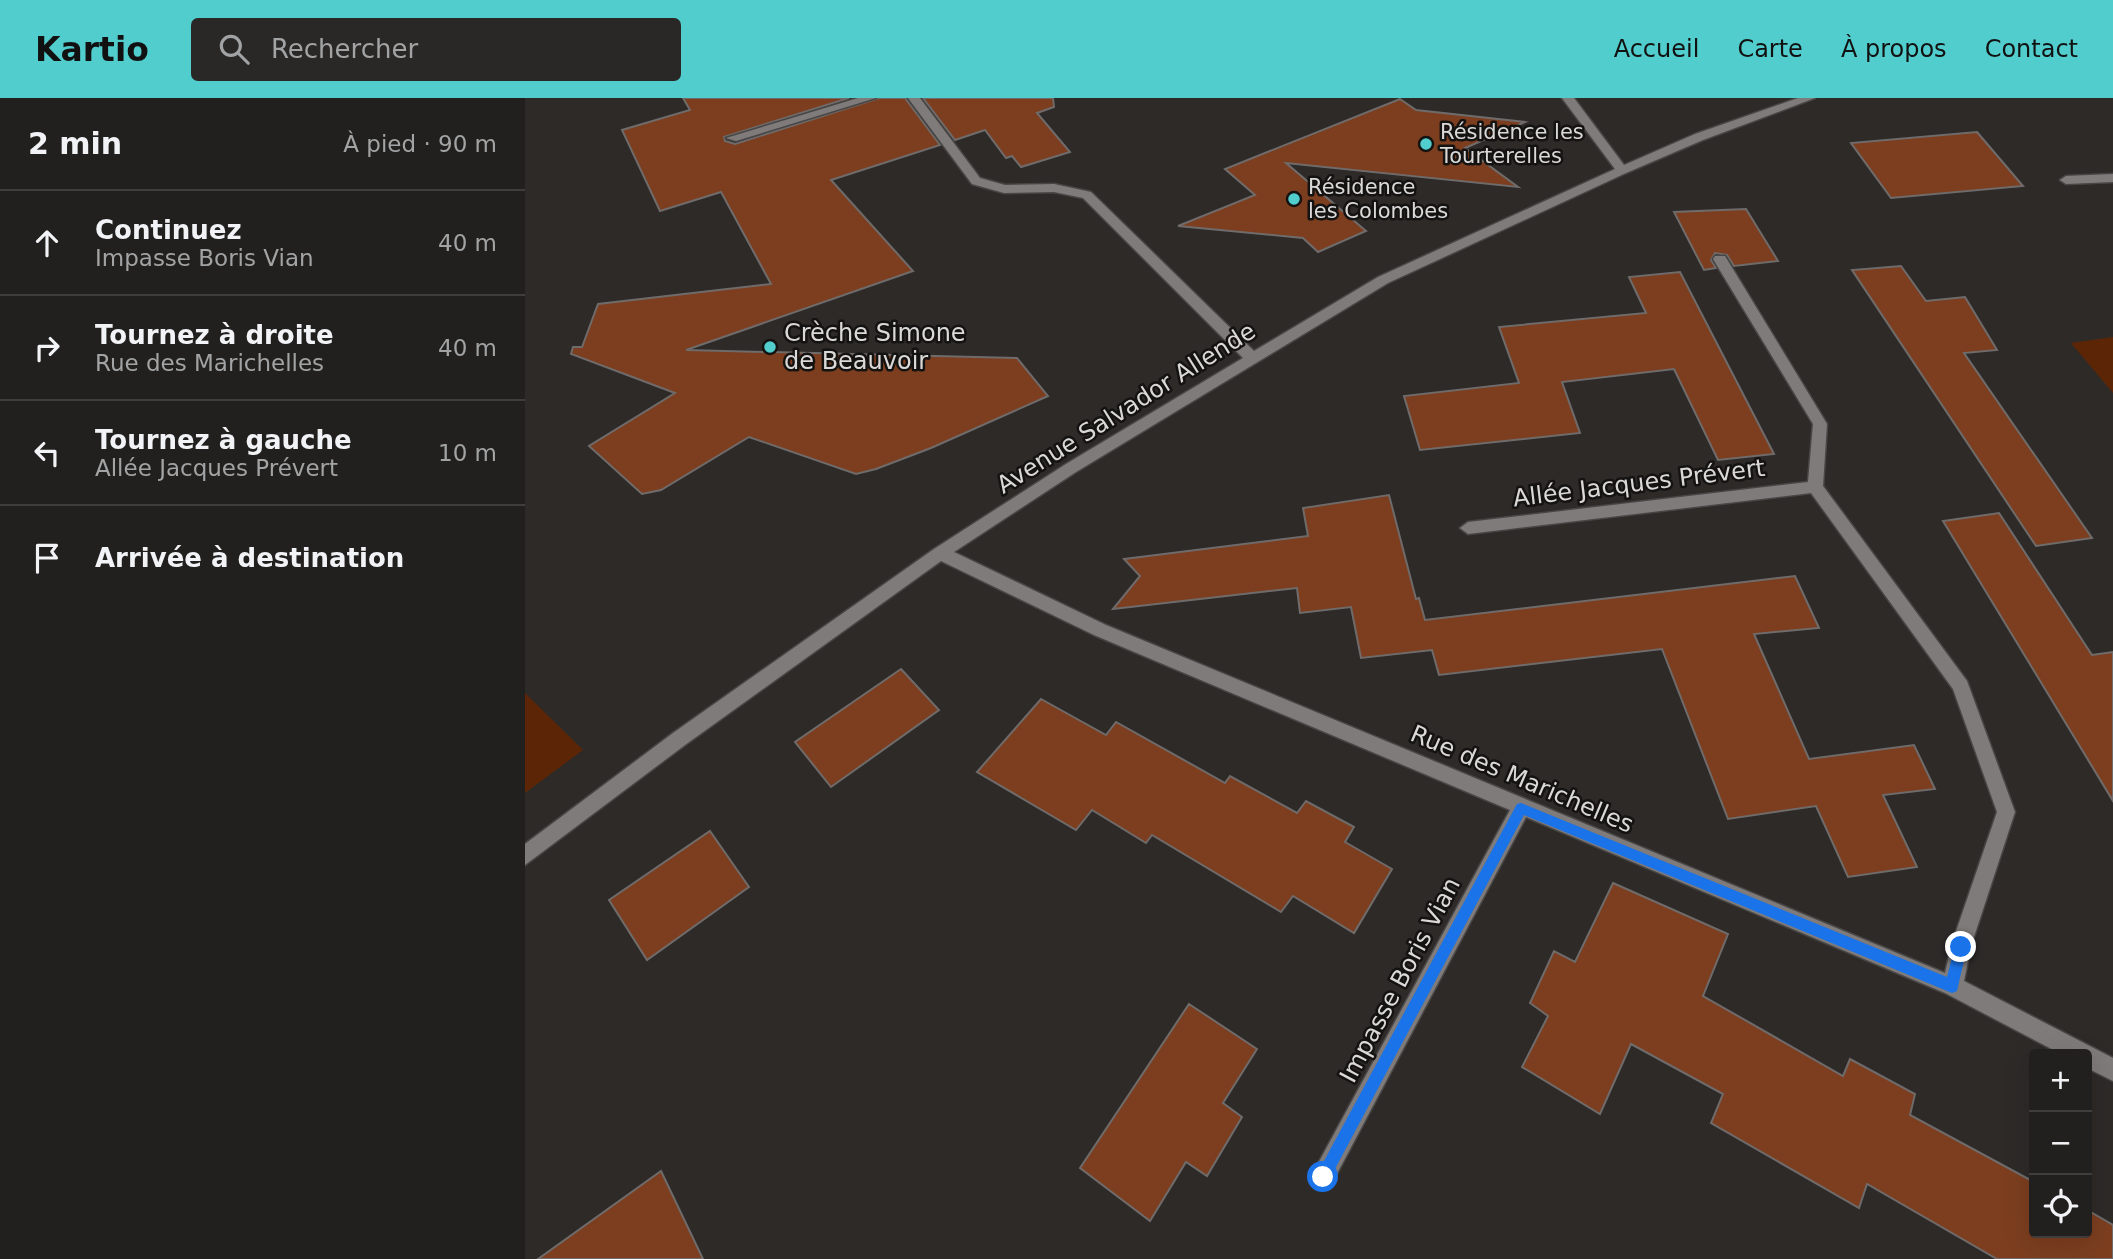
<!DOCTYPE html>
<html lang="fr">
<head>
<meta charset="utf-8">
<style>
	body { margin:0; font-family:"DejaVu Sans",sans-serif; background:#2a2827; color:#f1f3f6 }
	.controls { position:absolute; right:21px; bottom:21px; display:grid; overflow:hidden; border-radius:7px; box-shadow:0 7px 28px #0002 }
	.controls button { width:63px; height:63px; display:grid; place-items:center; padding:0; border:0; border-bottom:2px solid #3f3e3c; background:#22201e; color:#f1f3f6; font:35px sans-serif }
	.stop { position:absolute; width:21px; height:21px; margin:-16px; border:5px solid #1a73e8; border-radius:50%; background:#fff }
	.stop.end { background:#1a73e8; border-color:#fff; box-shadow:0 2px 7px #0008 }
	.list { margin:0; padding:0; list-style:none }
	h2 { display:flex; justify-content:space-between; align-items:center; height:91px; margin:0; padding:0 28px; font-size:30px }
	h2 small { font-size:23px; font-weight:400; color:#a2a3a4 }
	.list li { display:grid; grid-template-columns:46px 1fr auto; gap:21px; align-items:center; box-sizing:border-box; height:105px; padding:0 28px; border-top:2px solid #3f3e3c }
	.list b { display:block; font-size:26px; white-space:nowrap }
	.list p { margin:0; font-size:23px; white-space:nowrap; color:#a2a3a4 }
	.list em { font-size:23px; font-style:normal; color:#a2a3a4 }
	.icon { flex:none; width:38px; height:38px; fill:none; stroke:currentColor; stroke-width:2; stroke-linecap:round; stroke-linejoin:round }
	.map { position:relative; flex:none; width:1588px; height:1161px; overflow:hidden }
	header { display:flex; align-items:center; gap:42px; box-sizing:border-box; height:98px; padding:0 35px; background:#52cdcd; color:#111 }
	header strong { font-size:33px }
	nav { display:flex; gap:38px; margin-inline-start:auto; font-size:24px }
	.search { width:490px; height:63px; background:#2a2827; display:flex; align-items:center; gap:18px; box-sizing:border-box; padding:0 24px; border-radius:7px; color:#a2a3a4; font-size:26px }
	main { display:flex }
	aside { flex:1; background:#22201e }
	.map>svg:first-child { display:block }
	.green { fill:#5c2606 }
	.building { fill:#7c3e1f; stroke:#6f6b6a; stroke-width:2 }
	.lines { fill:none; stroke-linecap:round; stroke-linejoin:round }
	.minor-casing { stroke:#484645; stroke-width:3 }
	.minor { fill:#7f7b7a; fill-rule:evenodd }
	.route { fill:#1a73e8 }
	.poi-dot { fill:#52cdcd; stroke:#141312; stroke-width:2.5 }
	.labels { text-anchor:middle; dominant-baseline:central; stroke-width:5; stroke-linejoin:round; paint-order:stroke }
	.far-poi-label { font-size:21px; fill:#dbd9d8; stroke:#141312; text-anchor:start }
	.poi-label { font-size:24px; fill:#dbd9d8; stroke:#141312; text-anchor:start }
	.street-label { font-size:24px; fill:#dbd9d8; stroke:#141312 }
</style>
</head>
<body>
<header>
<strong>Kartio</strong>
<div class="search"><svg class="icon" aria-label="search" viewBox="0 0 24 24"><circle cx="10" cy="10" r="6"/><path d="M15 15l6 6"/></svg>Rechercher</div>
<nav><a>Accueil</a><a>Carte</a><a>À propos</a><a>Contact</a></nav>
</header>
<main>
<aside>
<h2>2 min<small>À pied · 90 m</small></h2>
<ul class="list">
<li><svg class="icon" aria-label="ahead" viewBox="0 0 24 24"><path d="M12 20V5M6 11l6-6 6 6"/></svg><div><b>Continuez</b><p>Impasse Boris Vian</p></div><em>40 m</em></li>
<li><svg class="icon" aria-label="right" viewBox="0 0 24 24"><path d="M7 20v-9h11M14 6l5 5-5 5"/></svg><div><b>Tournez à droite</b><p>Rue des Marichelles</p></div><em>40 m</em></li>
<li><svg class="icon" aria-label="left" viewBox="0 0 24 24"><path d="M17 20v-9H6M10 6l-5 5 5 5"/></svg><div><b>Tournez à gauche</b><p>Allée Jacques Prévert</p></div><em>10 m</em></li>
<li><svg class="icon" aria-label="arrive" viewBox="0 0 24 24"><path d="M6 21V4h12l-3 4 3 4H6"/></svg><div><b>Arrivée à destination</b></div></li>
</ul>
</aside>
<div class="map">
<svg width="1588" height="1161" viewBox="0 0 1588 1161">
	<rect width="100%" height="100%" fill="#2d2a28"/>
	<!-- green -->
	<g class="green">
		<polygon points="1588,239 1588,295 1546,245"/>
		<polygon points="0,595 58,652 0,695"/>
	</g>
	<!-- building -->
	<g class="building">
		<polygon points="158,0 324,0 199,39 200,43 210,46 354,0 380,0 415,47 306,82 388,173 161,252 492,260 523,298 406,350 351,371 331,376 224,339 136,392 117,396 64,348 150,295 46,256 48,249 57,249 73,206 246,186 196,94 135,113 97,32 165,12"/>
		<polygon points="398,0 528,0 529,9 512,15 545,54 496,69 487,58 481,60 460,32 430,42"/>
		<polygon points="875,1 891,12 1000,24 940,50 993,89 761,65 841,133 793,154 778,140 653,128 730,97 700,71"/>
		<polygon points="1452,34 1498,88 1366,100 1326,45"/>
		<polygon points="1221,111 1253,163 1209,168 1202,157 1190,155 1186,162 1191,170 1179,172 1149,114"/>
		<polygon points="1376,168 1401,203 1440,199 1472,252 1439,255 1567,440 1511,448 1327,172"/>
		<polygon points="1155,174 1249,356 1193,362 1149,271 1037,284 1055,335 895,352 879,298 994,285 974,229 1121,215 1104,179"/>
		<polygon points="864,397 891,501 894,500 900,522 1270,478 1294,530 1229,536 1284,661 1389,647 1410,691 1358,697 1392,769 1323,779 1291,708 1203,721 1137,551 914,577 907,552 836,560 826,509 775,515 772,490 588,511 615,478 599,461 783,438 778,410"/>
		<polygon points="1474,415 1567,557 1588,554 1588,703 1418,423"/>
		<polygon points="376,571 414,612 306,689 270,644"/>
		<polygon points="516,601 581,637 591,624 700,685 705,678 772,715 781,703 829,729 820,744 867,771 829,835 768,798 756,814 627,737 621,745 567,712 551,732 452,674"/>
		<polygon points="185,733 224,789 122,862 84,802"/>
		<polygon points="1088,785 1203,836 1178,898 1318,978 1325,961 1390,996 1385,1017 1509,1084 1509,1135 1562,1135 1562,1112 1588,1127 1588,1161 1472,1161 1342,1086 1334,1110 1186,1025 1198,996 1106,946 1075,1016 997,969 1023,918 1005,905 1029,853 1050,864"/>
		<polygon points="664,906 732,951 698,1005 717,1019 682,1078 661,1064 625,1123 555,1070"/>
		<polygon points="136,1073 178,1161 13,1161"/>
	</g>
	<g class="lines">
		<!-- minor casing -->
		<g class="minor-casing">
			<g id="minor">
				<polygon points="333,0 351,0 211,43 201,40"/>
				<polygon points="383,0 395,0 455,80 480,87 529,86 566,94 729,253 853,179 1090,71 1037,0 1049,0 1099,67 1170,36 1273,0 1290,0 1178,42 1101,75 863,185 551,374 429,454 581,527 1420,875 1426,848 1472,714 1428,591 1286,395 943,436 935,430 943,424 1283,384 1288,326 1188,161 1190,158 1200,158 1302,326 1298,388 1442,583 1490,714 1446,848 1439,883 1588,960 1588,983 1562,970 1562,956 1536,956 1420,895 1001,719 806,1087 798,1090 790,1087 787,1079 790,1071 985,712 569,537 416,463 160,647 0,767 0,746 148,635 409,451 541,366 718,260 558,100 529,94 479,95 447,86"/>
				<polygon points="1588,76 1588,84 1541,86 1535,82 1541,78"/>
			</g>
		</g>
		<!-- minor -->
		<use href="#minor" class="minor"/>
	</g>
	<!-- route -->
	<polygon class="route" points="996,705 1422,879 1431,844 1441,844 1442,849 1432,893 1427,895 999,717 803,1084 798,1086 793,1084 791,1079 793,1074 992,706"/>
	<!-- markers -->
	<g class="poi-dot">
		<circle cx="901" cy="46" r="7"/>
		<circle cx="769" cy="101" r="7"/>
		<circle cx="245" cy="249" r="7"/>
	</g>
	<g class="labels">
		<!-- far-poi labels -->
		<g class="far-poi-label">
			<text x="915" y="34">Résidence les<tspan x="915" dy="24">Tourterelles</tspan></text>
			<text x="783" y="89">Résidence<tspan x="783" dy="24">les Colombes</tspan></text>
		</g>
		<!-- poi labels -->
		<g class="poi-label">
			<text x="259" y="235">Crèche Simone<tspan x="259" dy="28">de Beauvoir</tspan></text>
		</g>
		<!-- street labels -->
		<g class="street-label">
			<text transform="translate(601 310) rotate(-32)">Avenue Salvador Allende</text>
			<text transform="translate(1114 385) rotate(-7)">Allée Jacques Prévert</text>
			<text transform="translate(997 681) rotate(23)">Rue des Marichelles</text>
			<text transform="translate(875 882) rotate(-62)">Impasse Boris Vian</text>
		</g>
	</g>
</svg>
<div class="controls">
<button>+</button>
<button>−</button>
<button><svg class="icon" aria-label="locate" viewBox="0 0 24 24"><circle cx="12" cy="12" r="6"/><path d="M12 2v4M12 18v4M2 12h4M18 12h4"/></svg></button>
</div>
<div class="stop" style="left:798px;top:1079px"></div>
<div class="stop end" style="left:1436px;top:849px"></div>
</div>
</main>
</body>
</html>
